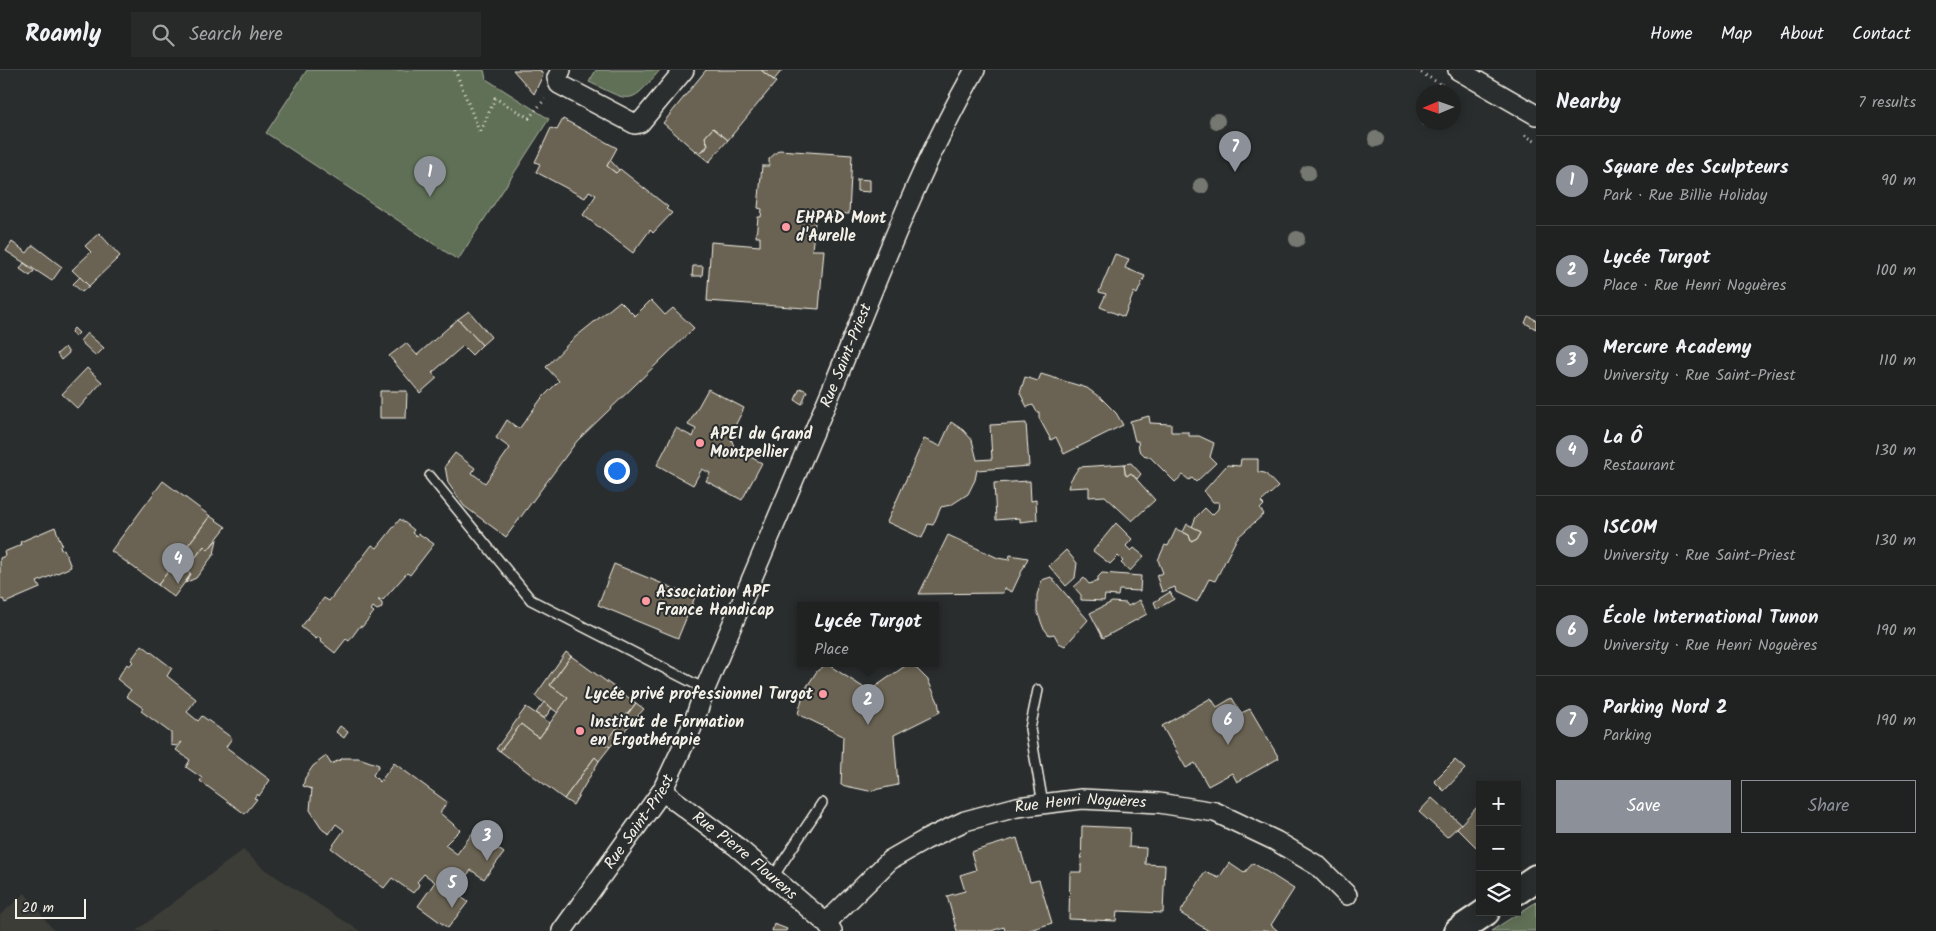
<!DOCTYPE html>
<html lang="en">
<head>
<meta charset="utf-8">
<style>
	body { margin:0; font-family:Kalam,sans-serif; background:#282a2a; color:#f1f3f6 }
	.controls { position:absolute; right:15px; bottom:15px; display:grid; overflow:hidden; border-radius:0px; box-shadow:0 2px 12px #0003 }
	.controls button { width:45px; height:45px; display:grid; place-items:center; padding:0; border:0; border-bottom:1px solid #3d3f40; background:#202222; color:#f1f3f6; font:25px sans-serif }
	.compass { position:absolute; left:1416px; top:15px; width:45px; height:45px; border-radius:50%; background:#202222; box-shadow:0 2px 12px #0003; rotate:268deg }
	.scale { position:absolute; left:15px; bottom:12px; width:71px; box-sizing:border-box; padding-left:5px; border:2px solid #f4f1e8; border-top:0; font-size:14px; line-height:18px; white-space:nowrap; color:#f4f1e8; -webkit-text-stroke:4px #2a2d2e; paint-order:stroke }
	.you { position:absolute; left:616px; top:400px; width:18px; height:18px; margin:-12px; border:4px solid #fff; border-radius:50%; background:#1a73e8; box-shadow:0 0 0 8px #1a73e833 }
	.badge { display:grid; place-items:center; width:32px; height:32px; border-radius:50%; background:#8c9099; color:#fff; font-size:16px; font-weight:700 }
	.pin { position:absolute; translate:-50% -41px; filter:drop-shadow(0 1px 2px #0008) }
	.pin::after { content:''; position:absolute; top:26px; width:18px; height:15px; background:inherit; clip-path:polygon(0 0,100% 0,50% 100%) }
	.popup { position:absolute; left:797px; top:532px; width:142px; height:65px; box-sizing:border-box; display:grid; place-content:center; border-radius:0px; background:#202222; filter:drop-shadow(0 1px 4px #0005); font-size:16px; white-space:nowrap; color:#a2a4a5 }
	.popup b { font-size:19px; color:#f1f3f6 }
	.popup::after { content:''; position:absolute; left:50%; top:100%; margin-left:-10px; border:10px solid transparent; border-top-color:#202222 }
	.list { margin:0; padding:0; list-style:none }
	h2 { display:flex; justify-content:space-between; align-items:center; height:65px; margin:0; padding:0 20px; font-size:21px }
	h2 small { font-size:16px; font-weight:400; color:#a2a4a5 }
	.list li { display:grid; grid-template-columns:32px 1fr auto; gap:15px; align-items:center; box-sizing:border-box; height:90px; padding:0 20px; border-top:1px solid #3d3f40 }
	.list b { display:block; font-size:19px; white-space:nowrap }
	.list p { margin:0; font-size:16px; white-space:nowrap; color:#a2a4a5 }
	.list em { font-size:16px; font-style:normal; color:#a2a4a5 }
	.actions { display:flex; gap:10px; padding:15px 20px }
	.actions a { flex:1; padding:11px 0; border:1px solid #8c9099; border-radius:0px; text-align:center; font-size:18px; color:#8c9099 }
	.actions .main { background:#8c9099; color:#fff }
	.icon { flex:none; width:28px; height:28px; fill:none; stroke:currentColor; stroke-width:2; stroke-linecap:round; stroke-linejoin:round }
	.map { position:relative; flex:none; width:1536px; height:861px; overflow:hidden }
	header { display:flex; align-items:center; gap:30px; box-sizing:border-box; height:70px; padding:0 25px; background:#202222; border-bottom:1px solid #3d3f40 }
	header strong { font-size:24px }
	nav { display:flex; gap:28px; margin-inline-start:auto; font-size:18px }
	.search { width:350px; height:45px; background:#282a2a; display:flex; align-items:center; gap:12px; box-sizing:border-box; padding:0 18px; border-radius:0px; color:#a2a4a5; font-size:19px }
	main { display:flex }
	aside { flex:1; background:#202222 }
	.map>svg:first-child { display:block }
	.built { fill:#3d3d39 }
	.green { fill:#616f57; stroke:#aab0a0 }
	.building { fill:#6a6353; stroke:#f4f1e8 }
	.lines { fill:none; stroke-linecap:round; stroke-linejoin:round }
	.service-casing { stroke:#f4f1e8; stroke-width:12 }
	.minor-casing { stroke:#f4f1e8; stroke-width:22 }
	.secondary-casing { stroke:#f4f1e8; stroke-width:30 }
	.path { stroke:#f4f1e8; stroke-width:3; stroke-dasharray:1 4; stroke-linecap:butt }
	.service { stroke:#2a2d2e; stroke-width:9 }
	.minor { stroke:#2a2d2e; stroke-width:19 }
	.secondary { stroke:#2a2d2e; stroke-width:26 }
	.tree { fill:#757871 }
	.poi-dot { fill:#ff9aa2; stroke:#2a2d2e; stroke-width:2 }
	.labels { text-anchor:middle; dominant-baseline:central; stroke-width:4; stroke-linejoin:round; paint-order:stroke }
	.poi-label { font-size:16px; font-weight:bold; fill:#f4f1e8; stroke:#2a2d2e; text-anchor:start }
	.street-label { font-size:16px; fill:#f4f1e8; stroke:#2a2d2e }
</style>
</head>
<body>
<header>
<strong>Roamly</strong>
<div class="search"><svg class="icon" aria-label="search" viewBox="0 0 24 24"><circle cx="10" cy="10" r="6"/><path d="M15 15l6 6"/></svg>Search here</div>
<nav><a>Home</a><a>Map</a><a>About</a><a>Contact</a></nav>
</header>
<main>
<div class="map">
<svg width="1536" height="861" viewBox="0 0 1536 861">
	<rect width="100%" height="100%" fill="#2a2d2e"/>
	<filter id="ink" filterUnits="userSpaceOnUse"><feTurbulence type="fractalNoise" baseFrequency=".02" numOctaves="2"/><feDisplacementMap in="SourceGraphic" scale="10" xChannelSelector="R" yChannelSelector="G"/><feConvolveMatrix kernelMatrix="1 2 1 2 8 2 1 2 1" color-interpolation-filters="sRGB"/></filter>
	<g filter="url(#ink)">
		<!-- built -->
		<g class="built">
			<polygon points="243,780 264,799 360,861 136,861"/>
			<polygon points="25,823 54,861 0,861 0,845"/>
		</g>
		<!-- green -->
		<g class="green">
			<polygon points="307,0 484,0 486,9 549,49 458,190 266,63"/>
			<path d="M596,0H660C629,37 631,32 589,12Z"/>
			<polygon points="1536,831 1536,861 1491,861 1533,834"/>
		</g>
		<!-- building -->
		<g class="building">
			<polygon points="513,0 540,0 543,5 534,24"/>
			<polygon points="706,0 761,0 776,12 728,70 713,58 705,67 708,76 700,82 694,80 663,53"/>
			<polygon points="761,0 782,0 774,10"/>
			<polygon points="563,49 617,78 607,96 616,103 620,99 668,137 666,139 672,143 653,163 650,160 633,183 583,145 596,125 589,121 585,128 536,102 540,94 535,92 551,58 557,60"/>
			<polygon points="713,58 728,70 709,92 694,80 700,82 706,79 708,74 705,67"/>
			<polygon points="779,80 852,85 849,144 816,142 812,180 824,180 819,239 707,231 711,172 760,176 760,167 756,167 758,147 761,147 762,139 758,138 762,96 769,96 769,89"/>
			<polygon points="610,90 619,100 616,103 607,96"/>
			<polygon points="857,109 870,110 870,122 857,121"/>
			<polygon points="99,163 120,186 89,216 72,200 91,182 85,176"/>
			<polygon points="12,172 27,183 33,175 62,197 52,211 6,181"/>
			<polygon points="1115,184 1129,189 1125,198 1145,206 1137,224 1134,222 1124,247 1100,237 1106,224 1099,222"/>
			<polygon points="24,193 34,201 30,206 20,199"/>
			<polygon points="693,196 703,196 702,206 692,206"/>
			<polygon points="80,207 89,216 82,222 73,214"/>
			<polygon points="651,230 665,245 673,238 694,258 577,371 506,467 464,436 448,413 445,396 455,383 475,398 472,403 485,413 510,378 496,368 507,350 519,359 541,329 559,311 546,297 573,269 620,231 635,246"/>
			<polygon points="469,241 491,267 482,275 458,249"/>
			<polygon points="1528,246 1536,250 1536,259 1525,253"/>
			<polygon points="458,249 482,275 472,285 463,276 432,303 437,308 420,323 389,286 406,273 417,285"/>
			<polygon points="74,258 79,263 75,267 71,262"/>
			<polygon points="87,263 104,278 96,286 80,271"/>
			<polygon points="65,277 69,283 61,290 57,284"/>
			<polygon points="87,298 102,312 78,339 62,324"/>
			<polygon points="1041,304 1087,318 1102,329 1116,343 1123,355 1064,384 1056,367 1051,370 1039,348 1039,342 1037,342 1033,335 1027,337 1020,323 1025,307 1038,311"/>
			<polygon points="800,318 807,321 802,334 795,330"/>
			<polygon points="708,319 744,338 730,366 735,379 762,393 742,430 706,411 710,403 702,399 693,415 657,395 676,358 693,367 696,359 688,355"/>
			<polygon points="380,321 407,321 406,348 380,348"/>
			<polygon points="1149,346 1150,353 1171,354 1171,362 1189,362 1189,366 1199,366 1214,373 1210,387 1216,393 1196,412 1192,408 1189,410 1183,405 1175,412 1150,387 1146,387 1139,380 1138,371 1135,371 1130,351"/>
			<polygon points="951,352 963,360 972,370 977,390 992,389 990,355 1026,353 1029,396 977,400 975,410 968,424 951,435 941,437 933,455 928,454 922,468 887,452 924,369 940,376"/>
			<polygon points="1241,389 1258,389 1258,402 1265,403 1278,417 1261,432 1264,435 1260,439 1264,444 1237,468 1215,511 1209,509 1197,532 1176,522 1175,517 1162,522 1156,505 1163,503 1158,490 1165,475 1168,476 1176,459 1189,465 1191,471 1197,468 1201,461 1192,457 1196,447 1205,438 1212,445 1218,439 1219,432 1213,432 1204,421 1227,395 1240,396"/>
			<polygon points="1131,393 1141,404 1137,409 1131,403 1127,406 1125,403 1124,394"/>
			<polygon points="1124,394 1125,403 1127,406 1131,403 1155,430 1132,451 1105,426 1089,427 1089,417 1068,418 1070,411 1079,397"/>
			<polygon points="163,411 210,446 158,515 111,481"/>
			<polygon points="1030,411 1031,431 1036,430 1037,450 1020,452 1020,448 996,450 994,413"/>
			<polygon points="210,446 226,457 208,480 204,476 186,500 191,504 174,527 158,515"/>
			<polygon points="400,449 414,460 412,463 417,466 418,463 434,474 410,505 407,503 383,530 378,530 382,533 382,538 377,540 373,537 371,540 374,542 362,557 360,556 349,571 346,569 335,583 320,571 321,569 319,567 316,569 301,557 324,528 329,531 372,475 377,478"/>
			<polygon points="1116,453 1132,469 1126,476 1131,481 1134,478 1144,486 1130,501 1121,493 1123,491 1118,486 1110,494 1093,481"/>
			<polygon points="1187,454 1201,461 1197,468 1191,471 1189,465 1183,462"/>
			<polygon points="55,457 62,475 60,476 61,480 64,479 71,497 37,512 40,518 5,533 3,529 0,531 0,488 5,486 4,482 21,475 20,472"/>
			<polygon points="948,465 998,488 1009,490 1010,485 1028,488 1012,522 1004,518 1003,523 919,524"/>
			<polygon points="217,469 214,484 196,508 185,513 191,504 186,500 204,476 208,480"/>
			<polygon points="1066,480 1077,493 1075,508 1066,516 1049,496"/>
			<polygon points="614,494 695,527 678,568 598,535"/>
			<polygon points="1102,503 1141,506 1140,521 1119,520 1118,526 1105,525 1104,531 1081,530 1081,525 1074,517 1084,508 1089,514 1098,511 1098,507"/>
			<polygon points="1051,507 1088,550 1065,576 1059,573 1054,564 1049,565 1043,557 1037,541 1037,525 1042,510"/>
			<polygon points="1170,522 1174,529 1157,539 1154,532"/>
			<polygon points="1140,530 1147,544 1103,568 1090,543 1112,532 1126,533 1128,536"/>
			<polygon points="142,575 172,598 167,606 196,629 187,642 198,651 202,646 232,668 226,677 270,710 259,726 257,724 254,728 257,729 245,744 200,711 202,708 186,697 190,690 176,680 182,672 176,676 171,675 171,663 141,641 143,638 126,626 131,620 117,609 127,594 129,596 133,592 131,590"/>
			<polygon points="566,582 571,586 550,615 568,628 558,643 535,626"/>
			<polygon points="571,586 636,633 605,674 610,677 599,691 595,687 564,729 500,681 521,654 539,668 568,628 550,615"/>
			<polygon points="827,594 869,621 908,594 912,594 928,610 938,632 940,642 894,665 898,715 869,721 841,715 843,666 798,644 804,621 817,601"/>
			<polygon points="1211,628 1217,637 1232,628 1241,643 1250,639 1279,688 1237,712 1232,703 1208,716 1195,693 1186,698 1162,656"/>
			<polygon points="544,632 552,638 544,649 536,643"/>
			<polygon points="636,633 644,639 610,677 605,674"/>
			<polygon points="526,637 550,653 539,668 521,654 500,681 496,679"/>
			<polygon points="340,656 348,662 344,668 336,662"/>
			<polygon points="326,686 331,694 344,688 359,688 379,695 373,705 380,712 394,693 447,732 440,743 460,760 445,775 457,784 474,761 504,783 484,809 471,800 454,822 468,832 448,858 418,836 435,812 424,804 417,812 419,814 418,817 413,823 392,808 384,818 331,778 344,760 336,754 329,764 323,760 310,740 312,719 303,716 305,708 313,696"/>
			<polygon points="595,687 599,691 573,735 564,729"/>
			<polygon points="1455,690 1465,699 1444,721 1434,711"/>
			<polygon points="1432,728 1461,754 1447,767 1419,742"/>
			<polygon points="1480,734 1480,781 1457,758"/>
			<polygon points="1082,756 1130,758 1129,777 1146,778 1145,794 1165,795 1163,843 1117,841 1116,851 1069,849 1070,802 1081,802"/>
			<polygon points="1017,768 1030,812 1039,810 1052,853 1027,861 1005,861 1004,857 991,861 957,861 947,826 965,821 960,805 976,800 971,782"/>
			<polygon points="1229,793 1244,803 1253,793 1294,819 1271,855 1278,861 1209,861 1180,843 1205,802 1219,808"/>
			<polygon points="774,854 787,859 786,861 772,861"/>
		</g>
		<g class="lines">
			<!-- service casing -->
			<g class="service-casing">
				<g id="service">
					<polyline points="430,406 531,530 705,619"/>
					<polyline points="1038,620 1030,659 1043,734"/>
					<polyline points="773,807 822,733"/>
				</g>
			</g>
			<!-- minor casing -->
			<g class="minor-casing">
				<g id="minor">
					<polyline points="561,0 557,8 559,14 635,54 640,53 684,0"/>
					<polyline points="1458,0 1536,45"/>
					<path id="s1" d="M662,721L737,777L826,853L832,861"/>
					<path id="s2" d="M826,853L890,790L925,770L965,751L1017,737L1082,729L1159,733L1215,742L1276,771L1318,796L1347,825"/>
					<path id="s3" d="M562,861L662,721L692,657L705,619C747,518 791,418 833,317C878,209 917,101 975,0"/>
				</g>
			</g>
			<!-- secondary casing -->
			<g class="secondary-casing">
				<g id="secondary">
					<polyline points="1517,821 1536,808"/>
					<polyline points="1458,861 1486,842"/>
				</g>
			</g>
			<!-- path -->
			<g class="path">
				<polyline points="455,0 480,63 495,28 529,48 545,29"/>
				<polyline points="1417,0 1440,14"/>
				<polyline points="1437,22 1442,13"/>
				<polyline points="1424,55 1425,52"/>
				<polyline points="1525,65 1536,72"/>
			</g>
			<!-- service -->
			<use href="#service" class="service"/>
			<!-- minor -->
			<use href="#minor" class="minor"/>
			<!-- secondary -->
			<use href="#secondary" class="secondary"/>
		</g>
		<!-- trees -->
		<g class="tree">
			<circle cx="1217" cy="51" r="8"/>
			<circle cx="1376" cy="69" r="8"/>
			<circle cx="1308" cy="103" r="8"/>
			<circle cx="1201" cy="116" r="8"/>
			<circle cx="1297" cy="169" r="8"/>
		</g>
	</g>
	<!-- markers -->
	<g class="poi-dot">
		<circle cx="786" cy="157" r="5"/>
		<circle cx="700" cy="373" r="5"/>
		<circle cx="646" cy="531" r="5"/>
		<circle cx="823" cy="624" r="5"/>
		<circle cx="580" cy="661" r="5"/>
	</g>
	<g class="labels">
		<!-- poi labels -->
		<g class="poi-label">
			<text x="796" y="148">EHPAD Mont<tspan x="796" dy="18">d'Aurelle</tspan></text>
			<text x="710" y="364">APEI du Grand<tspan x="710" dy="18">Montpellier</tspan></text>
			<text x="656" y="522">Association APF<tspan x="656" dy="18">France Handicap</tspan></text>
			<text x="813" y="624" text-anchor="end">Lycée privé professionnel Turgot</text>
			<text x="590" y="652">Institut de Formation<tspan x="590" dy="18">en Ergothérapie</tspan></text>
		</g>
		<!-- street labels -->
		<g class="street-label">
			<text stroke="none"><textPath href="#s3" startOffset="645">Rue Saint-Priest</textPath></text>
			<text stroke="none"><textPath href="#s2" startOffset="292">Rue Henri Noguères</textPath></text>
			<text stroke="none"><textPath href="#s3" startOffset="134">Rue Saint-Priest</textPath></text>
			<text stroke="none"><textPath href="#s1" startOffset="105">Rue Pierre Flourens</textPath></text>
		</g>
	</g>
</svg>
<div class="controls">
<button>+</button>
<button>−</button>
<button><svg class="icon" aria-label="layers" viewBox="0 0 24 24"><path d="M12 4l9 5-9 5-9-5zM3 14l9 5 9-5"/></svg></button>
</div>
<svg class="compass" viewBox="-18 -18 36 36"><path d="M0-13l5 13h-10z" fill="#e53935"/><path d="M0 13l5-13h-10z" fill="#a2a4a5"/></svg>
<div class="scale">20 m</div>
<div class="you"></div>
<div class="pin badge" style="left:430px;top:127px">1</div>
<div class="pin badge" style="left:868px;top:655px">2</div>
<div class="popup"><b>Lycée Turgot</b>Place</div>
<div class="pin badge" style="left:487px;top:791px">3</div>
<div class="pin badge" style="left:178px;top:514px">4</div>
<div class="pin badge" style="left:452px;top:838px">5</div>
<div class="pin badge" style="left:1228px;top:675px">6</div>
<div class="pin badge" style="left:1235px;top:102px">7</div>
</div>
<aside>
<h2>Nearby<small>7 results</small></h2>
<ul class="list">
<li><span class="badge">1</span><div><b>Square des Sculpteurs</b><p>Park · Rue Billie Holiday</p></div><em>90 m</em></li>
<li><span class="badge">2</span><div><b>Lycée Turgot</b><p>Place · Rue Henri Noguères</p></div><em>100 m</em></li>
<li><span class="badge">3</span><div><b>Mercure Academy</b><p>University · Rue Saint-Priest</p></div><em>110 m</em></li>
<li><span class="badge">4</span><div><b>La Ô</b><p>Restaurant</p></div><em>130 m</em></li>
<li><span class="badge">5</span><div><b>ISCOM</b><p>University · Rue Saint-Priest</p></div><em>130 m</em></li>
<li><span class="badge">6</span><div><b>École International Tunon</b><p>University · Rue Henri Noguères</p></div><em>190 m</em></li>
<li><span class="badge">7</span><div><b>Parking Nord 2</b><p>Parking</p></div><em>190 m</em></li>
</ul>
<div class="actions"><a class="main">Save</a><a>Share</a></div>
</aside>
</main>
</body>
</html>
